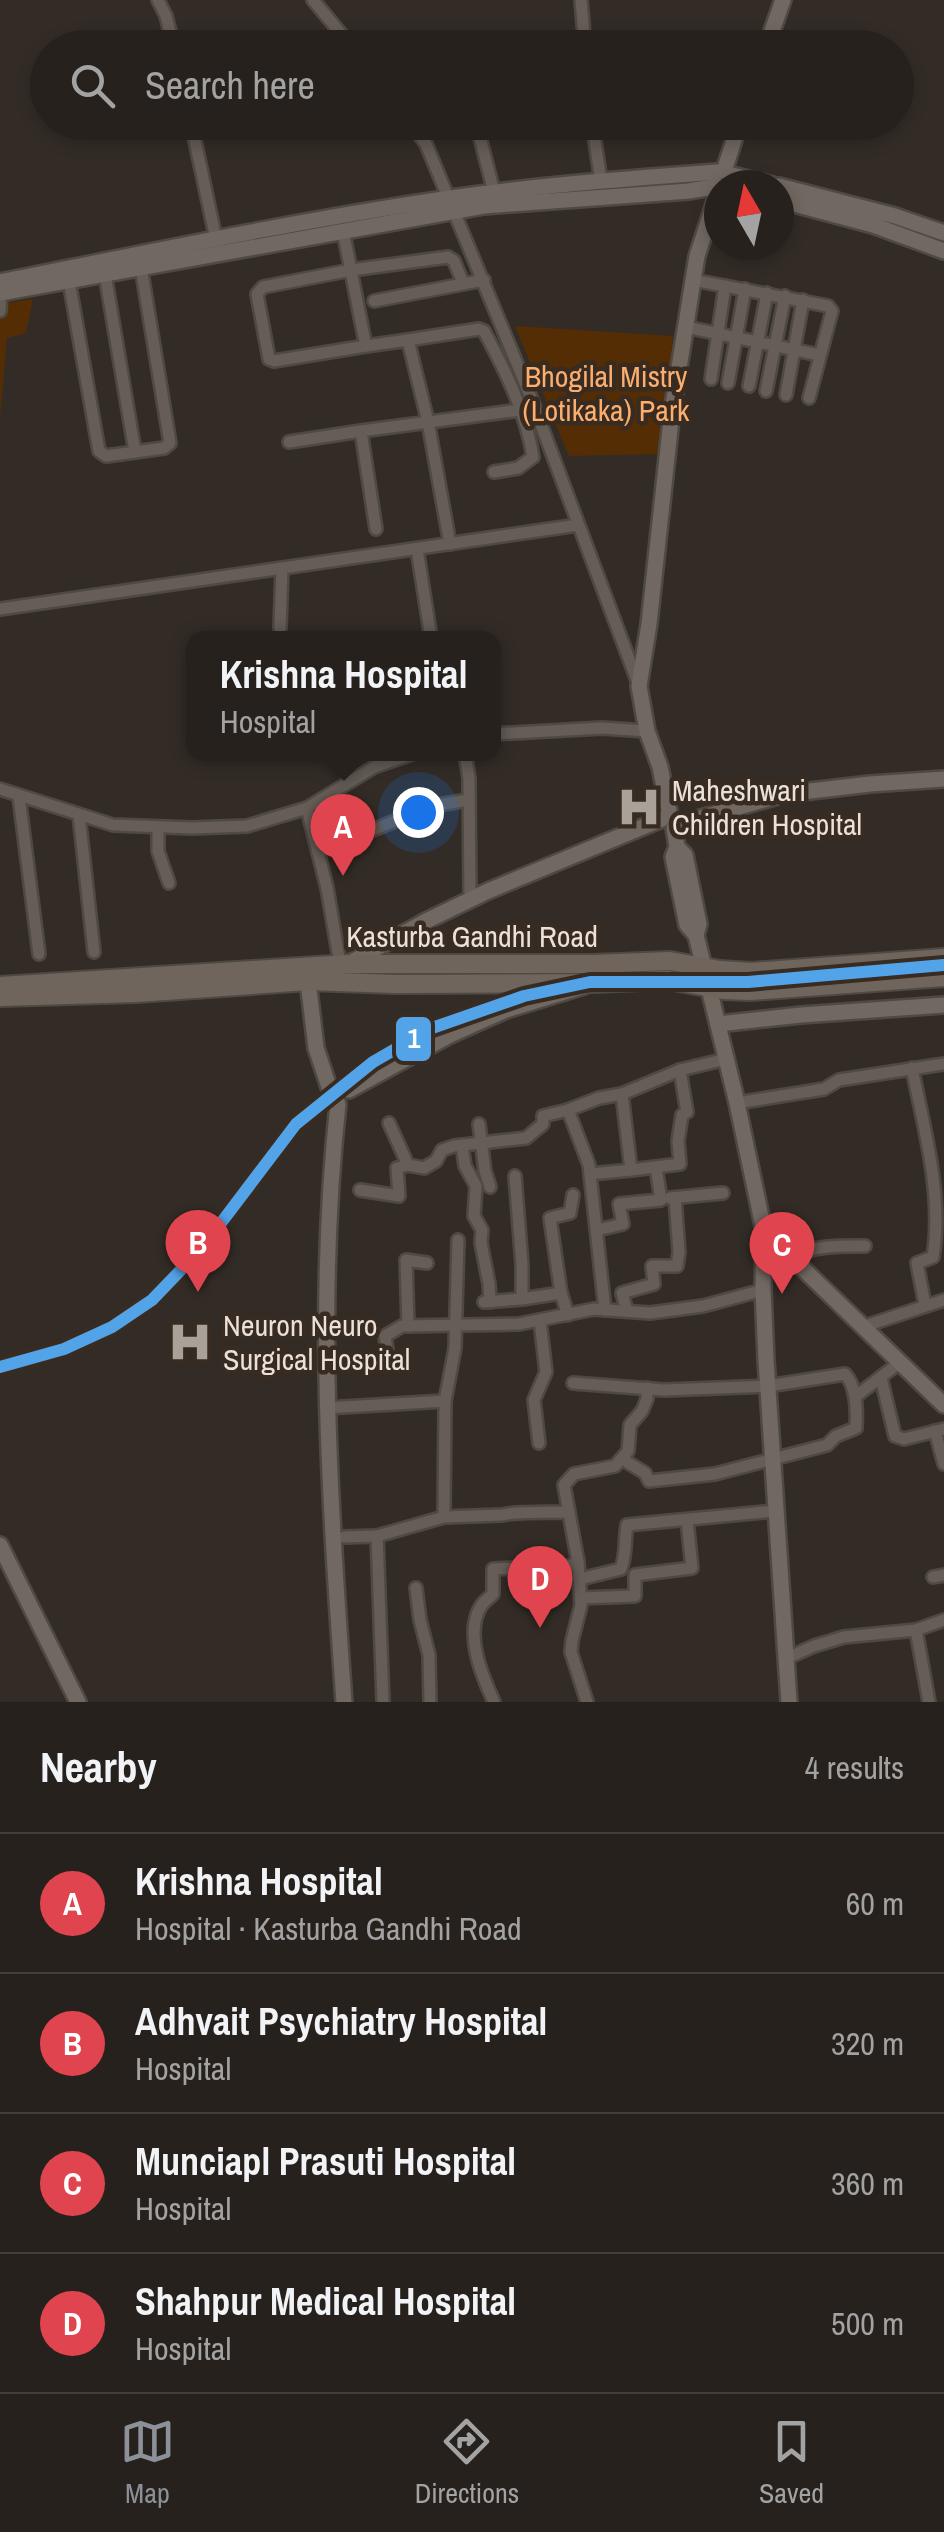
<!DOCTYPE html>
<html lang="en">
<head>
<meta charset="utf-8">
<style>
	body { margin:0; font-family:"Archivo Narrow",sans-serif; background:#322e29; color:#f1f3f6 }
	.compass { position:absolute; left:704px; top:170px; width:90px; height:90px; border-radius:50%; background:#26211c; box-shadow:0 5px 15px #0003; rotate:351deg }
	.you { position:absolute; left:418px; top:812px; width:35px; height:35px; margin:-25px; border:8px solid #fff; border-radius:50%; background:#1a73e8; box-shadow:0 0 0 15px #1a73e833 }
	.badge { display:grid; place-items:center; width:65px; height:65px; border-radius:50%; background:#8c9099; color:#fff; font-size:32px; font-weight:700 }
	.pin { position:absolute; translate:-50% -82px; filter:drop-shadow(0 2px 5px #0008) }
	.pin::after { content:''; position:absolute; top:52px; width:35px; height:30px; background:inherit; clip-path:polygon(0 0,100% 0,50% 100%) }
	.popup { position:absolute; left:186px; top:631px; width:315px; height:130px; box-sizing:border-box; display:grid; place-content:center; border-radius:20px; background:#26211c; filter:drop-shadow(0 2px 8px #0005); font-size:32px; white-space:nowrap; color:#a4a3a3 }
	.popup b { font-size:38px; color:#f1f3f6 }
	.popup::after { content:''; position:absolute; left:50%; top:100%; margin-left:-20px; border:20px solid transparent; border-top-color:#26211c }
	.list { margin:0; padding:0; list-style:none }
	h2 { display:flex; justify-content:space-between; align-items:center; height:130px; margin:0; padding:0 40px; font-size:42px }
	h2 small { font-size:32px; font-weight:400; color:#a4a3a3 }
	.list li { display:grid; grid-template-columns:65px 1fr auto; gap:30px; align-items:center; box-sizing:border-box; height:140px; padding:0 40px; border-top:2px solid #423e3b }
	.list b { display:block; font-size:38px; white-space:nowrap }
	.list p { margin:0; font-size:32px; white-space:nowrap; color:#a4a3a3 }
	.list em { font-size:32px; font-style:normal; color:#a4a3a3 }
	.icon { flex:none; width:55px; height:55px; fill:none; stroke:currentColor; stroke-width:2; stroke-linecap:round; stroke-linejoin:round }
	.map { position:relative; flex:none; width:944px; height:1702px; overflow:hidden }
	.search { position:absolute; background:#26211c; box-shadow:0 5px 15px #0003; left:30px; right:30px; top:30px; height:110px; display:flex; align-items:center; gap:25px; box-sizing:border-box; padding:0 35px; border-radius:55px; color:#a4a3a3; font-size:38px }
	.sheet { height:690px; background:#26211c }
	nav { display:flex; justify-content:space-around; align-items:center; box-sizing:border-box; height:140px; border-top:2px solid #423e3b; background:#26211c; font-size:28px; color:#a4a3a3 }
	nav a { display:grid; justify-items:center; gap:5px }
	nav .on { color:#8c9099 }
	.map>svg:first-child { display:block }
	.green { fill:#542d05 }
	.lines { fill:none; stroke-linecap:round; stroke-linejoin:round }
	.street-casing { stroke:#4f4944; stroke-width:16 }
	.secondary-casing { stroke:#4f4944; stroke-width:20 }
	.primary-casing { stroke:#4f4944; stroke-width:22 }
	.street { stroke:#655d56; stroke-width:11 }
	.secondary { stroke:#716861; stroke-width:15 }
	.primary { stroke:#6f655d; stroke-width:18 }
	.metro-1-casing { stroke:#382b21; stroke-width:20 }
	.metro-1 { stroke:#53a3e8; stroke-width:12 }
	.labels { text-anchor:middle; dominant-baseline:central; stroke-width:9; stroke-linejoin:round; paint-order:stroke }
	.park-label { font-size:30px; fill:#fcae6f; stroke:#382b21 }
	.poi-label { font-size:30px; fill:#e9e1da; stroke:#382b21; text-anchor:start }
	.street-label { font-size:30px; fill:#e9e1da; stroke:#382b21 }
	.line-badge { stroke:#382b21; stroke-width:4 }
	.badge-label { font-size:28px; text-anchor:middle; font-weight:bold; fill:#fff }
</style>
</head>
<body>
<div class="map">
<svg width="944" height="1702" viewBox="0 0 944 1702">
	<rect width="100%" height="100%" fill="#332c26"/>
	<!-- green -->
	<g class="green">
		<polygon points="33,299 26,333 7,338 0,418 0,304"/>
		<polygon points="515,326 673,336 659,454 569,456"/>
	</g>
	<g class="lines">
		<!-- street casing -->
		<g class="street-casing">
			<g id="street">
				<polyline points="158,0 166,16 174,48"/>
				<polyline points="313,0 353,48"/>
				<polyline points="581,0 585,48"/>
				<polyline points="191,122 217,244"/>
				<polyline points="410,122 426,144 530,395 638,683"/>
				<polyline points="476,122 494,192"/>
				<polyline points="592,122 601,181"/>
				<path d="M343,231C351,269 358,308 366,346L274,361L269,359L257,294L263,287L351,270L448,257L454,261L463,283"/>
				<polyline points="105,274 135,452 164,448 170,443 141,267"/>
				<polyline points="693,280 828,306 832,311 809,398"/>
				<polyline points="69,281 99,451 106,456 135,452"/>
				<polyline points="374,301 484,280"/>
				<polyline points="0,311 1,293"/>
				<polyline points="686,327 819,355"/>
				<path d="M408,340L479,329L484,331C505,370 526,412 533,457L518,468L494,472"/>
				<polyline points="366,346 408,340 428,422 450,544"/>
				<polyline points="711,379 725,286"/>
				<polyline points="728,383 745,289"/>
				<polyline points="749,386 767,293"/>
				<polyline points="766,391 785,296"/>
				<polyline points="786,395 803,300"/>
				<polyline points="289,442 361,431"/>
				<polyline points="376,529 361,431 520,410"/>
				<polyline points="417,549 431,638"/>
				<polyline points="0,609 578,525"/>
				<polyline points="280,628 282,569"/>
				<polyline points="493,734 602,728 647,731"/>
				<polyline points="465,754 469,778 470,900"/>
				<polyline points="0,789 113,825 192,828 247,826 307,808 374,767 412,754"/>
				<polyline points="19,797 39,954"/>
				<polyline points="307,808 327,888 340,964"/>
				<polyline points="79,815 94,952"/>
				<polyline points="158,827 158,851 169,883"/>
				<polyline points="318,852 432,806 468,800"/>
				<path d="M912,1068C924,1128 943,1195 933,1257L917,1263L925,1305"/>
				<polyline points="737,1103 824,1089 839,1080 944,1064"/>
				<polyline points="568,1110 589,1165 605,1310"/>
				<polyline points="479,1124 485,1171 490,1187"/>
				<polyline points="462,1145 465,1166 476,1186 474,1216 482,1230 481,1243 489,1284 490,1302"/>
				<polyline points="408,1165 424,1168 436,1161 442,1150 454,1146 526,1138 543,1124 543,1116 568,1110 599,1098 622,1094 680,1070 726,1059"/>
				<polyline points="631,1170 680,1164 678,1141 682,1115 687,1112 680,1070"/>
				<polyline points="590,1174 631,1170 622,1094"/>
				<polyline points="515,1176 522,1265 522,1299"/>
				<polyline points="360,1190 399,1196 397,1168 408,1165 389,1123"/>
				<polyline points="670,1198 723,1193"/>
				<polyline points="597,1230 623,1224 619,1204 661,1200 656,1167"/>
				<path d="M793,1257C816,1245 840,1246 865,1246"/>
				<polyline points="561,1293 550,1218 570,1213 573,1195"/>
				<polyline points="484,1302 522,1299 561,1293 568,1315"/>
				<polyline points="627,1311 622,1293 654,1284 652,1266 677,1266 679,1252 675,1198"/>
				<polyline points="408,1326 406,1260 427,1263"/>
				<polyline points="862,1327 944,1300"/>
				<polyline points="389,1364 385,1336 402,1326 519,1324 594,1309 650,1313 703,1306 763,1290"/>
				<polyline points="881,1378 895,1436 904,1439 944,1429"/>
				<path d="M573,1383L664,1390L768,1386L845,1374C857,1387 857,1410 856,1428L836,1436L827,1445L715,1474L649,1481L645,1473L622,1459"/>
				<polyline points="855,1397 899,1363"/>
				<polyline points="326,1408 445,1401"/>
				<polyline points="935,1431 944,1464"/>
				<polyline points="539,1443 534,1400 546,1372 540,1321"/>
				<polyline points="444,1517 445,1401 455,1348 458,1240"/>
				<path d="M377,1536L444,1517L502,1515C517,1511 551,1513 569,1512"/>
				<polyline points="344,1537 377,1536 383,1702"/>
				<polyline points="933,1577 944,1575"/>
				<path d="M580,1579L621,1569C627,1552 624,1542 627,1525L775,1511"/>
				<polyline points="416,1588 420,1620 429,1655 430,1702"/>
				<polyline points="581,1598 635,1596 635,1575 692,1568 687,1520"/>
				<polyline points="785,1659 814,1646 844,1637 916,1630"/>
				<path d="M494,1702C482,1676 464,1634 481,1606C484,1601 489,1598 493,1594V1569L569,1566L578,1562"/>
				<polyline points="587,1702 571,1652 572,1641 581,1605 578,1562 564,1485 574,1474 615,1466 628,1451 630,1425 642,1411 647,1399 647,1388"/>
				<polyline points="929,1702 916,1630 944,1620"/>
			</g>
		</g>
		<!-- secondary casing -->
		<g class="secondary-casing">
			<g id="secondary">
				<polyline points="766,48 783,0"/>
				<polyline points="724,171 740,122"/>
				<polyline points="728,174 773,185"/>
				<polyline points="779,186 895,216 944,233"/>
				<polyline points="779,200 873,225 944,251"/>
				<path d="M0,282C150,252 300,220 451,198C539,185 628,179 717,172"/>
				<polyline points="0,293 484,206 689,191 719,186"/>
				<polyline points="669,811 660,767 647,731 639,686 649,624 672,411 697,256 719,189"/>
				<polyline points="679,824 785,794 870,784 944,779"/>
				<polyline points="674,828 677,847 673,857 687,925 696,935"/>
				<polyline points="677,847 685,855 699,924 696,935 737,1103 764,1231 944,1405"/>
				<polyline points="348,964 426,921 488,891 662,819"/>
				<polyline points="308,981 316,1048 330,1090"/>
				<polyline points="718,1024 801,1015 944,1005"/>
				<polyline points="349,1090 450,1035 506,1010 584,986"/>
				<path d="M338,1104C316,1304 330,1502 344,1702"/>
				<polyline points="764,1231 763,1290 766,1360 789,1702"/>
				<polyline points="0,1545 78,1702"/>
			</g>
		</g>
		<!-- primary casing -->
		<g class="primary-casing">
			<g id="primary">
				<polyline points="0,986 348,964 593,964 670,961 720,970 751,972 944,958"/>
				<polyline points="0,997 136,993 308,981 396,984 592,983 668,980 724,990 750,991 944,977"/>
			</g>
		</g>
		<!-- street -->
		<use href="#street" class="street"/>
		<!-- secondary -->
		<use href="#secondary" class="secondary"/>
		<!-- primary -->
		<use href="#primary" class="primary"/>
		<!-- metro-1 casing -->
		<g class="metro-1-casing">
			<polyline id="metro-1" points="0,1367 64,1349 112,1327 152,1300 202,1248 296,1124 373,1062 432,1028 524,996 590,982 748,982 944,965"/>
		</g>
		<!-- metro-1 -->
		<use href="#metro-1" class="metro-1"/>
	</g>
	<!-- icons -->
	<defs>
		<g id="hospital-bare" transform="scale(3.45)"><path d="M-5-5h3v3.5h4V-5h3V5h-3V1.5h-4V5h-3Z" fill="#a9a29b" stroke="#382b21" stroke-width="2.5" paint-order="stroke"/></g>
	</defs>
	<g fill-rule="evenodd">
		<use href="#hospital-bare" x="639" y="807"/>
		<use href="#hospital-bare" x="190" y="1342"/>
	</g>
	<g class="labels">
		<!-- park labels -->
		<g class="park-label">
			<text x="606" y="376">Bhogilal Mistry<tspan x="606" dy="34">(Lotikaka) Park</tspan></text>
		</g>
		<!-- poi labels -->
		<g class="poi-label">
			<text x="672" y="790">Maheshwari<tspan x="672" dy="34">Children Hospital</tspan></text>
			<text x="223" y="1325">Neuron Neuro<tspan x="223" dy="34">Surgical Hospital</tspan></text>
		</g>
		<!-- street labels -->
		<g class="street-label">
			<text x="472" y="936">Kasturba Gandhi Road</text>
		</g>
	</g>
	<rect class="line-badge" x="394" y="1015" width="39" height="48" rx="10" fill="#53a3e8"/>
	<g class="badge-label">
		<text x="414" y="1048">1</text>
	</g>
</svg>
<svg class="compass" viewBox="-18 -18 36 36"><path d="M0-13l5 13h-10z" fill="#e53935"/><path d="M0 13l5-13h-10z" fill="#a4a3a3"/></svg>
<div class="you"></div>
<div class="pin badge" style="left:343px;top:876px;background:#e0444e">A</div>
<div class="popup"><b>Krishna Hospital</b>Hospital</div>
<div class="pin badge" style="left:198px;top:1292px;background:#e0444e">B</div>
<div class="pin badge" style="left:782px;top:1294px;background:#e0444e">C</div>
<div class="pin badge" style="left:540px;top:1628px;background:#e0444e">D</div>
<div class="search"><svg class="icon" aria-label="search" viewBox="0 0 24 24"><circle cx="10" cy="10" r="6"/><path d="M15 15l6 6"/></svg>Search here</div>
</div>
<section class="sheet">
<h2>Nearby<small>4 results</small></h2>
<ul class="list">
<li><span class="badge" style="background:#e0444e">A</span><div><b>Krishna Hospital</b><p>Hospital · Kasturba Gandhi Road</p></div><em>60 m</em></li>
<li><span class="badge" style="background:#e0444e">B</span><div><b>Adhvait Psychiatry Hospital</b><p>Hospital</p></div><em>320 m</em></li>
<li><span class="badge" style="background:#e0444e">C</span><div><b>Munciapl Prasuti Hospital</b><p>Hospital</p></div><em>360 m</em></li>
<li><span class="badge" style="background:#e0444e">D</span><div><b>Shahpur Medical Hospital</b><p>Hospital</p></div><em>500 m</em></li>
</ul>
</section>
<nav>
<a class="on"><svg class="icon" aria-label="map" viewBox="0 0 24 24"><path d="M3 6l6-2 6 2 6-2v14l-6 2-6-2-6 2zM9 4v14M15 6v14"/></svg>Map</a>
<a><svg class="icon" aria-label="directions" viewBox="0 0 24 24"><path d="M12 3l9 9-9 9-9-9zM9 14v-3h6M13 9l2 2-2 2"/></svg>Directions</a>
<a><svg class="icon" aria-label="saved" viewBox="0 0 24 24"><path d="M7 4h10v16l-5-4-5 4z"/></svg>Saved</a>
</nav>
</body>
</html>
